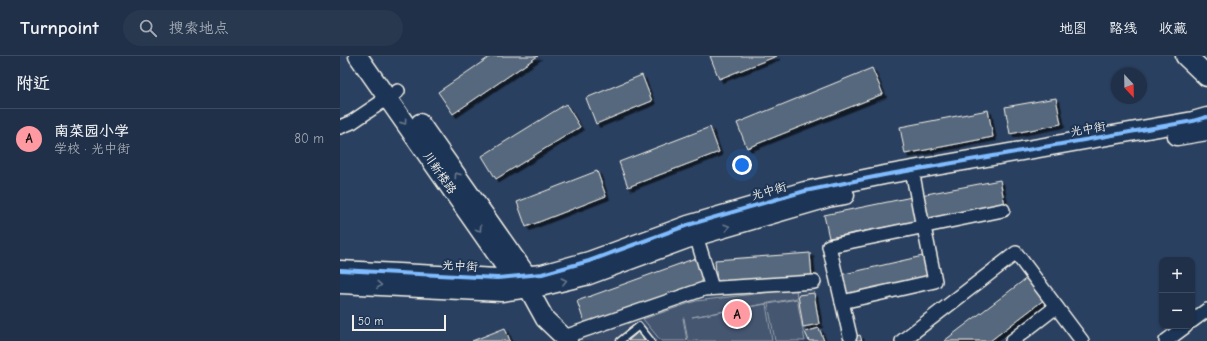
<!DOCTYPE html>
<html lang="zh">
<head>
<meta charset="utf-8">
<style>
	body { margin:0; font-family:"Comic Neue","LXGW WenKai TC",sans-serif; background:#28384f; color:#f1f3f6 }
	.controls { position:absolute; right:12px; bottom:12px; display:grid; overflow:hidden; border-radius:8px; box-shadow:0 1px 3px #0004 }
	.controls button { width:36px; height:36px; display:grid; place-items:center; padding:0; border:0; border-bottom:1px solid #3d4b60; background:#203048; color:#f1f3f6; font:20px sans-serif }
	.compass { position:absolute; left:771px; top:12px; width:36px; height:36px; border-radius:50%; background:#203048; box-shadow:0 1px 3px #0004; rotate:158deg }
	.scale { position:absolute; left:12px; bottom:10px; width:94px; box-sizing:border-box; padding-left:4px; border:2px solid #f4f1e8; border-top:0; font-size:11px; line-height:14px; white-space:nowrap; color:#f4f1e8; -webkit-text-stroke:3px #1d3557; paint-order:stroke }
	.you { position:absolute; left:402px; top:109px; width:14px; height:14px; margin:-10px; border:3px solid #fff; border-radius:50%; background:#1a73e8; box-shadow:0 0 0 6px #1a73e833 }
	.badge { display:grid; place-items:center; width:26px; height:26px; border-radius:50%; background:#ff9aa2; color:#111; font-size:13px; font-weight:700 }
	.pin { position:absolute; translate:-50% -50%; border:2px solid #fff; box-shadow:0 1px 4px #0006 }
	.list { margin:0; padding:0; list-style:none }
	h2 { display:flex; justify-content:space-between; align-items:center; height:52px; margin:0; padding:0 16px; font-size:17px }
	h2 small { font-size:13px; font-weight:400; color:#a2a9b4 }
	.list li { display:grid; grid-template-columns:26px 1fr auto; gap:12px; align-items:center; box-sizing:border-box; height:60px; padding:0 16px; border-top:1px solid #3d4b60 }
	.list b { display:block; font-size:15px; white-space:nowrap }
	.list p { margin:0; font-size:13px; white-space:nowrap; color:#a2a9b4 }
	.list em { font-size:13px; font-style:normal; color:#a2a9b4 }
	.icon { flex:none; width:22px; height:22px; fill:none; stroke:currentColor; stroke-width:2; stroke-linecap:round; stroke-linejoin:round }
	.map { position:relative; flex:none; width:867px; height:285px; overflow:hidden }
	header { display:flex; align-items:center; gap:24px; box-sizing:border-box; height:56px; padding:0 20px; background:#203048; border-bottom:1px solid #3d4b60 }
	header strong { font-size:19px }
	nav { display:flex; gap:22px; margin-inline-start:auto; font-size:14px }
	.search { width:280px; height:36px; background:#28384f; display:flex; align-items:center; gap:10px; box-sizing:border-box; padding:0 14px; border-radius:22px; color:#a2a9b4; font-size:15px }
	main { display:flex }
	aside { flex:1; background:#203048 }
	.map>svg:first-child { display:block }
	.built { fill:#374c69 }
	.green { fill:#445771; stroke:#9ca4ac }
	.building { fill:#56677d; stroke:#f4f1e8; filter:url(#shadow) }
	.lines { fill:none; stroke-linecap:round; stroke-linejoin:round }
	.lane-casing { stroke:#f4f1e8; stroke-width:9 }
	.street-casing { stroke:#f4f1e8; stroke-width:16 }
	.secondary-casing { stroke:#f4f1e8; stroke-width:21 }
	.primary-casing { stroke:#f4f1e8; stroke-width:23 }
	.lane { stroke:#1d3557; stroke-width:6 }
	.street { stroke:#1d3557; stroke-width:13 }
	.secondary { stroke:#1d3557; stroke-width:18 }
	.primary { stroke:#1d3557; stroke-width:20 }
	.cycleway-casing { stroke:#1d3557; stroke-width:6 }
	.cycleway { stroke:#80bcff; stroke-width:4 }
	.oneway { stroke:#68778a }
	.labels { text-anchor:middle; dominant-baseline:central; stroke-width:4; stroke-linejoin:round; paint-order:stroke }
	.street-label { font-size:12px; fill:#f4f1e8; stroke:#1d3557 }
</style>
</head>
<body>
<header>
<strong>Turnpoint</strong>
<div class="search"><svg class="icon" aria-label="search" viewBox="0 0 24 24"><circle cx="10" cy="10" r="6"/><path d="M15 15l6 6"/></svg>搜索地点</div>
<nav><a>地图</a><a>路线</a><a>收藏</a></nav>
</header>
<main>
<aside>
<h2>附近<small></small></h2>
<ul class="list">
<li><span class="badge">A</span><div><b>南菜园小学</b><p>学校 · 光中街</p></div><em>80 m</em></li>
</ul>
</aside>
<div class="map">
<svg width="867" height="285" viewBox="0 0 867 285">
	<defs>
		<filter id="shadow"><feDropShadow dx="3.5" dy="3.5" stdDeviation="0" flood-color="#0009"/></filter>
	</defs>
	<rect width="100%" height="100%" fill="#2a4060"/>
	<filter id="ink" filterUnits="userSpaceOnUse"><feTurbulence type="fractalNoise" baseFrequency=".025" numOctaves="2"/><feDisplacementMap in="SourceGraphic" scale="8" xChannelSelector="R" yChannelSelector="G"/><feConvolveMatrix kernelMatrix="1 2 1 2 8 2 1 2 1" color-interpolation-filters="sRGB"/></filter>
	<g filter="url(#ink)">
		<!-- built -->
		<polygon class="built" points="474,230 481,272 485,285 241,285 239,284 356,243"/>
		<!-- green -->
		<g class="green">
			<polygon points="456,233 457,242 352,261 426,248 432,285 348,285 344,262 343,262 347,285 321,285 303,263 356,245"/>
			<polygon points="457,243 465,285 435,285 428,248"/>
		</g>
		<!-- building -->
		<g class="building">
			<polygon points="151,0 198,0 113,58 98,36"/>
			<polygon points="370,0 437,0 379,23"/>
			<polygon points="532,12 543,38 407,92 397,67"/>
			<polygon points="302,19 312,45 256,68 246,42"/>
			<polygon points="716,42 721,68 670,78 665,51"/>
			<polygon points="226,48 240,71 156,123 142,100"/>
			<polygon points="648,54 653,81 565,98 560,71"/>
			<polygon points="370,71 379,96 288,131 279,106"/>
			<polygon points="257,115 266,140 186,171 177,146"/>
			<polygon points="660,124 665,149 586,164 581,139"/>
			<polygon points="572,141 577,165 489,182 484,159"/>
			<polygon points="470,197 472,222 377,229 375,204"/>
			<polygon points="587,199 593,222 505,243 500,219"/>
			<polygon points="356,202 365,226 245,269 237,245"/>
			<polygon points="688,221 705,243 650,285 604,285"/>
			<polygon points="474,237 479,268 463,271 458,239"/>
			<polygon points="165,272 170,285 132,285"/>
			<polygon points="479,272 484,285 469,285 465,276"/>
			<polygon points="298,276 305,285 288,285"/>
			<polygon points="520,279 522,285 500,285"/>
		</g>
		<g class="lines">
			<!-- lane casing -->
			<g class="lane-casing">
				<polyline id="lane" points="280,285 299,270 311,285"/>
			</g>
			<!-- street casing -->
			<g class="street-casing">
				<g id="street">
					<polyline points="0,71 12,66 58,35"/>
					<polyline points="572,114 583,171"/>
					<polyline points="354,173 372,232"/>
					<polyline points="502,246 595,225 584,171"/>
					<polyline points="852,265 867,254"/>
					<polyline points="510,280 489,190 663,154"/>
					<polyline points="224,281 364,233 474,226"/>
					<polyline points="562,285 676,197 742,285"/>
					<polyline points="672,285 716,251"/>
					<polyline points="826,285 846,270"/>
				</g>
			</g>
			<!-- secondary casing -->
			<g class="secondary-casing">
				<g id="secondary">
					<polyline points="18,0 178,229"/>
					<polyline points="80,67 193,228"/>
					<polyline points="837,80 867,75"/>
					<polyline points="0,214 157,222 202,218 249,205 348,169 465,135 544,119 853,65 867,61"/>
					<polyline points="0,228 161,236 204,230 249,219 347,183 488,142 505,139"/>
					<polyline points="188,232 205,263 228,285"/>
				</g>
			</g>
			<!-- primary casing -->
			<g class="primary-casing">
				<polyline id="primary" points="846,0 867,20"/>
			</g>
			<!-- lane -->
			<use href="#lane" class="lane"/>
			<!-- street -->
			<use href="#street" class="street"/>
			<!-- secondary -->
			<use href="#secondary" class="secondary"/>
			<!-- primary -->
			<use href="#primary" class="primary"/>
			<!-- cycleway casing -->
			<g class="cycleway-casing">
				<polyline id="cycleway" points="0,214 157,222 202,218 249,205 348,169 465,135 544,119 853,65 867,61"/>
			</g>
			<!-- cycleway -->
			<use href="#cycleway" class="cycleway"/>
		</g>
		<!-- one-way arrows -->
		<defs><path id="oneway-chevron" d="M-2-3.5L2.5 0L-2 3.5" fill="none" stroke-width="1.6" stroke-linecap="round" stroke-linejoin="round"/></defs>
		<g class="oneway">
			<use href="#oneway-chevron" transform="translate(64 66) rotate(55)"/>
			<use href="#oneway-chevron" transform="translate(117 119) rotate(-125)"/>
			<use href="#oneway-chevron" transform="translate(387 171) rotate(-16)"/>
			<use href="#oneway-chevron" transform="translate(139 173) rotate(55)"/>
			<use href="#oneway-chevron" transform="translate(224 225) rotate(-14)"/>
			<use href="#oneway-chevron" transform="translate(39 229) rotate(3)"/>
		</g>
	</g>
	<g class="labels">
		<!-- street labels -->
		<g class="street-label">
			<text transform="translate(748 73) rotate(-10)">光中街</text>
			<text transform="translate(100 117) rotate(55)">川新楼路</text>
			<text transform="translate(429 135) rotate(-16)">光中街</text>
			<text transform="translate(120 210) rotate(3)">光中街</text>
		</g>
	</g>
</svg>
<div class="controls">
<button>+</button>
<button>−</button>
</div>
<svg class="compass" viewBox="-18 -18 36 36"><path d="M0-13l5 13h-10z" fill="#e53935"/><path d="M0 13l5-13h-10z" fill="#a2a9b4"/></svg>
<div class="scale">50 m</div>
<div class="you"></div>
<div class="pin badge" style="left:397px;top:258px">A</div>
</div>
</main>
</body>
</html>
